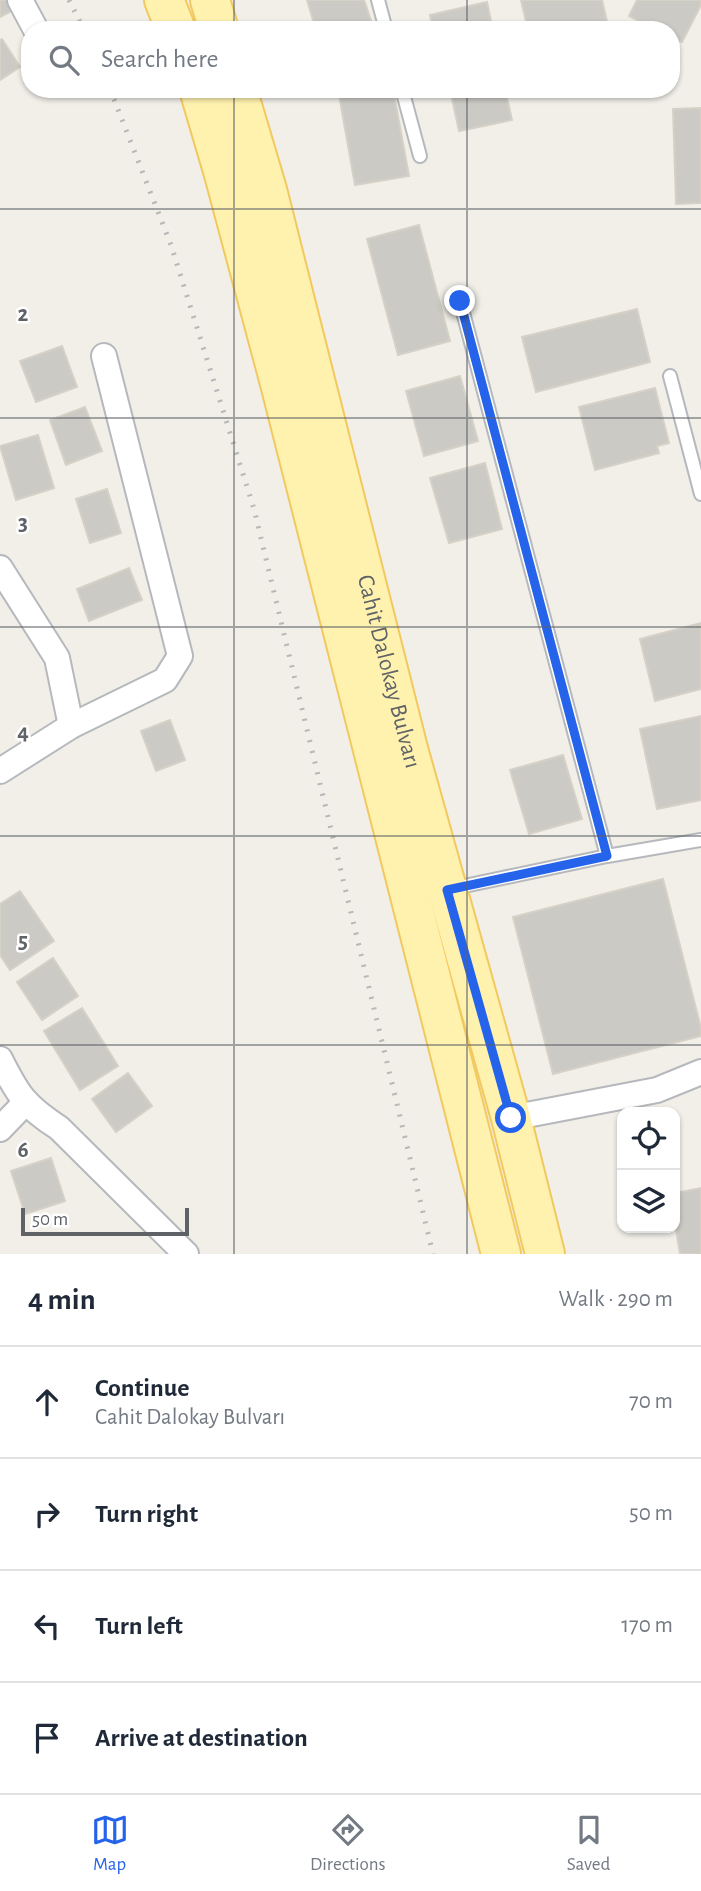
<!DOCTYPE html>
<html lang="en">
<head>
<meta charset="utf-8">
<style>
	body { margin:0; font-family:"Alegreya Sans",sans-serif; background:#f2f2f3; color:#1f2937 }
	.controls { position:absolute; right:21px; bottom:21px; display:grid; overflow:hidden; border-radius:14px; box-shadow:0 2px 5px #0004 }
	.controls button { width:63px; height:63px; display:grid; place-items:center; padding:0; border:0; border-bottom:2px solid #e0e1e3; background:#fff; color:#1f2937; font:35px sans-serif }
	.scale { position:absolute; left:21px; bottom:18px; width:168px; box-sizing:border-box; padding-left:7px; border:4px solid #5f6368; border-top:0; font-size:19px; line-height:24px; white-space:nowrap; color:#5f6368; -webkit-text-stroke:5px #fff; paint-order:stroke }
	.stop { position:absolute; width:21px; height:21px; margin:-16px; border:5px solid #2563eb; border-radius:50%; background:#fff }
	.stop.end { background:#2563eb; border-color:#fff; box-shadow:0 2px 7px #0008 }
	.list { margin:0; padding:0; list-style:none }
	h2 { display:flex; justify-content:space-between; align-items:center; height:91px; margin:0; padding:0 28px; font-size:30px }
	h2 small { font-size:23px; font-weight:400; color:#747a83 }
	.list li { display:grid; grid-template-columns:46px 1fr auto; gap:21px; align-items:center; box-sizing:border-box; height:112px; padding:0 28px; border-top:2px solid #e0e1e3 }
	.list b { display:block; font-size:26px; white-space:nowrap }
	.list p { margin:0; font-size:23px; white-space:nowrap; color:#747a83 }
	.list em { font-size:23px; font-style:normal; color:#747a83 }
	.icon { flex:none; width:38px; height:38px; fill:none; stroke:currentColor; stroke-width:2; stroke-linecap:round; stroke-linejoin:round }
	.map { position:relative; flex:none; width:701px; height:1254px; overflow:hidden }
	.search { position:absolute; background:#fff; box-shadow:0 2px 5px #0004; left:21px; right:21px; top:21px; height:77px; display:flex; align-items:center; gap:18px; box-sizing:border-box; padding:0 24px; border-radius:28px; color:#747a83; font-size:26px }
	.sheet { height:539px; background:#fff }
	nav { display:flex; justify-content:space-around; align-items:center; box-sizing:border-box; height:98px; border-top:2px solid #e0e1e3; background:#fff; font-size:19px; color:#747a83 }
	nav a { display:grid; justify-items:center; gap:4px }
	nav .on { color:#2563eb }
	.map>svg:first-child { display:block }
	.building { fill:#cccac5; stroke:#d6d1c6; stroke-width:2 }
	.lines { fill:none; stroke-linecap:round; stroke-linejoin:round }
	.service-casing { stroke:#b5b8bc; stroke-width:16 }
	.minor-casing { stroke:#b5b8bc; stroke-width:28 }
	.primary-casing { stroke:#f2c960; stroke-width:42 }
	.service { stroke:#fff; stroke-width:12 }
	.minor { stroke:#fff; stroke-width:24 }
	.primary { stroke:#fff2af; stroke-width:38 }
	.rail { stroke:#b6b7b8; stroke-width:5; stroke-dasharray:2 9; stroke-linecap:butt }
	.route { stroke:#2563eb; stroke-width:9 }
	.grid { fill:none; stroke:#5f6368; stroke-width:2; stroke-opacity:0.55 }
	.labels { text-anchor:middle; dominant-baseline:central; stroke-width:5; stroke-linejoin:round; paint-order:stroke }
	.street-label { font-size:24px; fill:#5f6368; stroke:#fff }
	.grid-label { font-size:23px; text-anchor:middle; font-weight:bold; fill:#5f6368; stroke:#fff; stroke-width:5; stroke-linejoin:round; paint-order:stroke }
</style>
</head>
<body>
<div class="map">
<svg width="701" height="1254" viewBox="0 0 701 1254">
	<rect width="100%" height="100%" fill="#f1efe8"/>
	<!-- building -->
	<g class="building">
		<polygon points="0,0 10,0 15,9 0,17"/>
		<polygon points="307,0 364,0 374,29 316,30"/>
		<polygon points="521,0 602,0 609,30 528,30"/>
		<polygon points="637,0 701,0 701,5 682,42 671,37 671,30 657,30 629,16"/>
		<polygon points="487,2 493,30 433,30 430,15"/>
		<polygon points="2,39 20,67 0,80 0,40"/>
		<polygon points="338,89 393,89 409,176 355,185"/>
		<polygon points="450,89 505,89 512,120 459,131"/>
		<polygon points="701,108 701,203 676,204 673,109"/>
		<polygon points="419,225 450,341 398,355 367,239"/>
		<polygon points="637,309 650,362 536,392 522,337"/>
		<polygon points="62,346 77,387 36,402 20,361"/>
		<polygon points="460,376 478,441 424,456 406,391"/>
		<polygon points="655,388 669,443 657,446 659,453 595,470 579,407"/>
		<polygon points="85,407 102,451 66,465 50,420"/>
		<polygon points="38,435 54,488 16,500 0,446"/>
		<polygon points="485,463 502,529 449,543 430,478"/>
		<polygon points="107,489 121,533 90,543 76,499"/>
		<polygon points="129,568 142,600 89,621 77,589"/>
		<polygon points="701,623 701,689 655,701 640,639"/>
		<polygon points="701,716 701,800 657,809 640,729"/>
		<polygon points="170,720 185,760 156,771 141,731"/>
		<polygon points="563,755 582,819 529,834 510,770"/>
		<polygon points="663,879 701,1028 701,1036 553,1074 513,917"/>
		<polygon points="20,891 54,941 10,970 0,955 0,904"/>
		<polygon points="53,958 78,996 42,1020 17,982"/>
		<polygon points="82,1008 118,1066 80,1090 44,1031"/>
		<polygon points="128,1073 152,1106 116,1132 92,1099"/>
		<polygon points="51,1158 65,1201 25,1214 11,1171"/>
		<polygon points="701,1188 701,1254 680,1254 675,1224 675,1193"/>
	</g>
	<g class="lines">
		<!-- service casing -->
		<g class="service-casing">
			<g id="service">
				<polyline points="378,0 386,30"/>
				<polyline points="402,89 420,156"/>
				<polyline points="460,301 607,856"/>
				<polyline points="670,376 701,494"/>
				<polyline points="450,889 607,856 701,840"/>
			</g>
		</g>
		<!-- minor casing -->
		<g class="minor-casing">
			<g id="minor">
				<polyline points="20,0 36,30"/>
				<polyline points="0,568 57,658 71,726"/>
				<polyline points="0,771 71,726 165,680 180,656 104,356"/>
				<path d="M0,1059C18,1095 25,1106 59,1128L186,1254"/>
				<polyline points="511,1118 657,1090 701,1072"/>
				<polyline points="0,1129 25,1103"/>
			</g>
		</g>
		<!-- primary casing -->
		<g class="primary-casing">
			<g id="primary">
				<polyline points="164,0 176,30"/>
				<polyline points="210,0 219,30"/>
				<polyline points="199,89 224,174 281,387 501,1254"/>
				<path id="s1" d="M237,89L267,190L408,749L511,1118L545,1254"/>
			</g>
		</g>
		<!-- service -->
		<use href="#service" class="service"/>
		<!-- minor -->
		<use href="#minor" class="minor"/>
		<!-- primary -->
		<use href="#primary" class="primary"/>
		<!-- rail -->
		<g class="rail">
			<polyline points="69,0 84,30"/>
			<polyline points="110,89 171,245 254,509 433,1254"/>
		</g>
	</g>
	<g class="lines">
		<!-- route -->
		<polyline class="route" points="460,301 607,856 447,890 511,1118"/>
	</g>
	<!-- grid -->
	<path class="grid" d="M234,0V30M467,0V30M234,89V1254M467,89V1254M0,209H701M0,418H701M0,627H701M0,836H701M0,1045H701"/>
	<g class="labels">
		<!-- street labels -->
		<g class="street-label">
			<text stroke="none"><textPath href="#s1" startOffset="602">Cahit Dalokay Bulvarı</textPath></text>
		</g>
	</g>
	<g class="grid-label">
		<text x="23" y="321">2</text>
		<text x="23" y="530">3</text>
		<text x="23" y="739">4</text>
		<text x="23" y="948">5</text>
		<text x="23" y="1157">6</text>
	</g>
</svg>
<div class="controls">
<button><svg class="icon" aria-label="locate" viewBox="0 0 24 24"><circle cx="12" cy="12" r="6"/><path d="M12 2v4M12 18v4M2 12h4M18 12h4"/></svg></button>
<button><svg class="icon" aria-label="layers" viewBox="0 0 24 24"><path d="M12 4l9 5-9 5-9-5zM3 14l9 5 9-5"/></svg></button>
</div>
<div class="scale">50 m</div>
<div class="stop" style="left:511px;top:1118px"></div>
<div class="stop end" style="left:460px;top:301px"></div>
<div class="search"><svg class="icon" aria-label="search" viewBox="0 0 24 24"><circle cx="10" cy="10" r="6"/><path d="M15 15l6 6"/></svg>Search here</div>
</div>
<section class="sheet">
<h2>4 min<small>Walk · 290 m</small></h2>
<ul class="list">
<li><svg class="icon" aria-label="ahead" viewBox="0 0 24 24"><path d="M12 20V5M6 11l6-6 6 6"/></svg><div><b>Continue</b><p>Cahit Dalokay Bulvarı</p></div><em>70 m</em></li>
<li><svg class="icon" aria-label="right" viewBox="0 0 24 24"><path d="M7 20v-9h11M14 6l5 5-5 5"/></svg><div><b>Turn right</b></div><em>50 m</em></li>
<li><svg class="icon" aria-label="left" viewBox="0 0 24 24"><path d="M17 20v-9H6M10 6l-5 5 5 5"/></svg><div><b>Turn left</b></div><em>170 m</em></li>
<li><svg class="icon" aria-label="arrive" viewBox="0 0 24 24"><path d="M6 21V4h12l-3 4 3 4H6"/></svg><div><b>Arrive at destination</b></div></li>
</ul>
</section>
<nav>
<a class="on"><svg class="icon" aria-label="map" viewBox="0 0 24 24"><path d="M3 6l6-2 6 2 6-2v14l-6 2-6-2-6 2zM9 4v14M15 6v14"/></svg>Map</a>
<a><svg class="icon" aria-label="directions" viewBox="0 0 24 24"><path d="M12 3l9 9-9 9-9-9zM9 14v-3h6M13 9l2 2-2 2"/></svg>Directions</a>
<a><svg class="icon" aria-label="saved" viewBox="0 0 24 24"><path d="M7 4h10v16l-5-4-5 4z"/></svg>Saved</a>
</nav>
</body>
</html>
